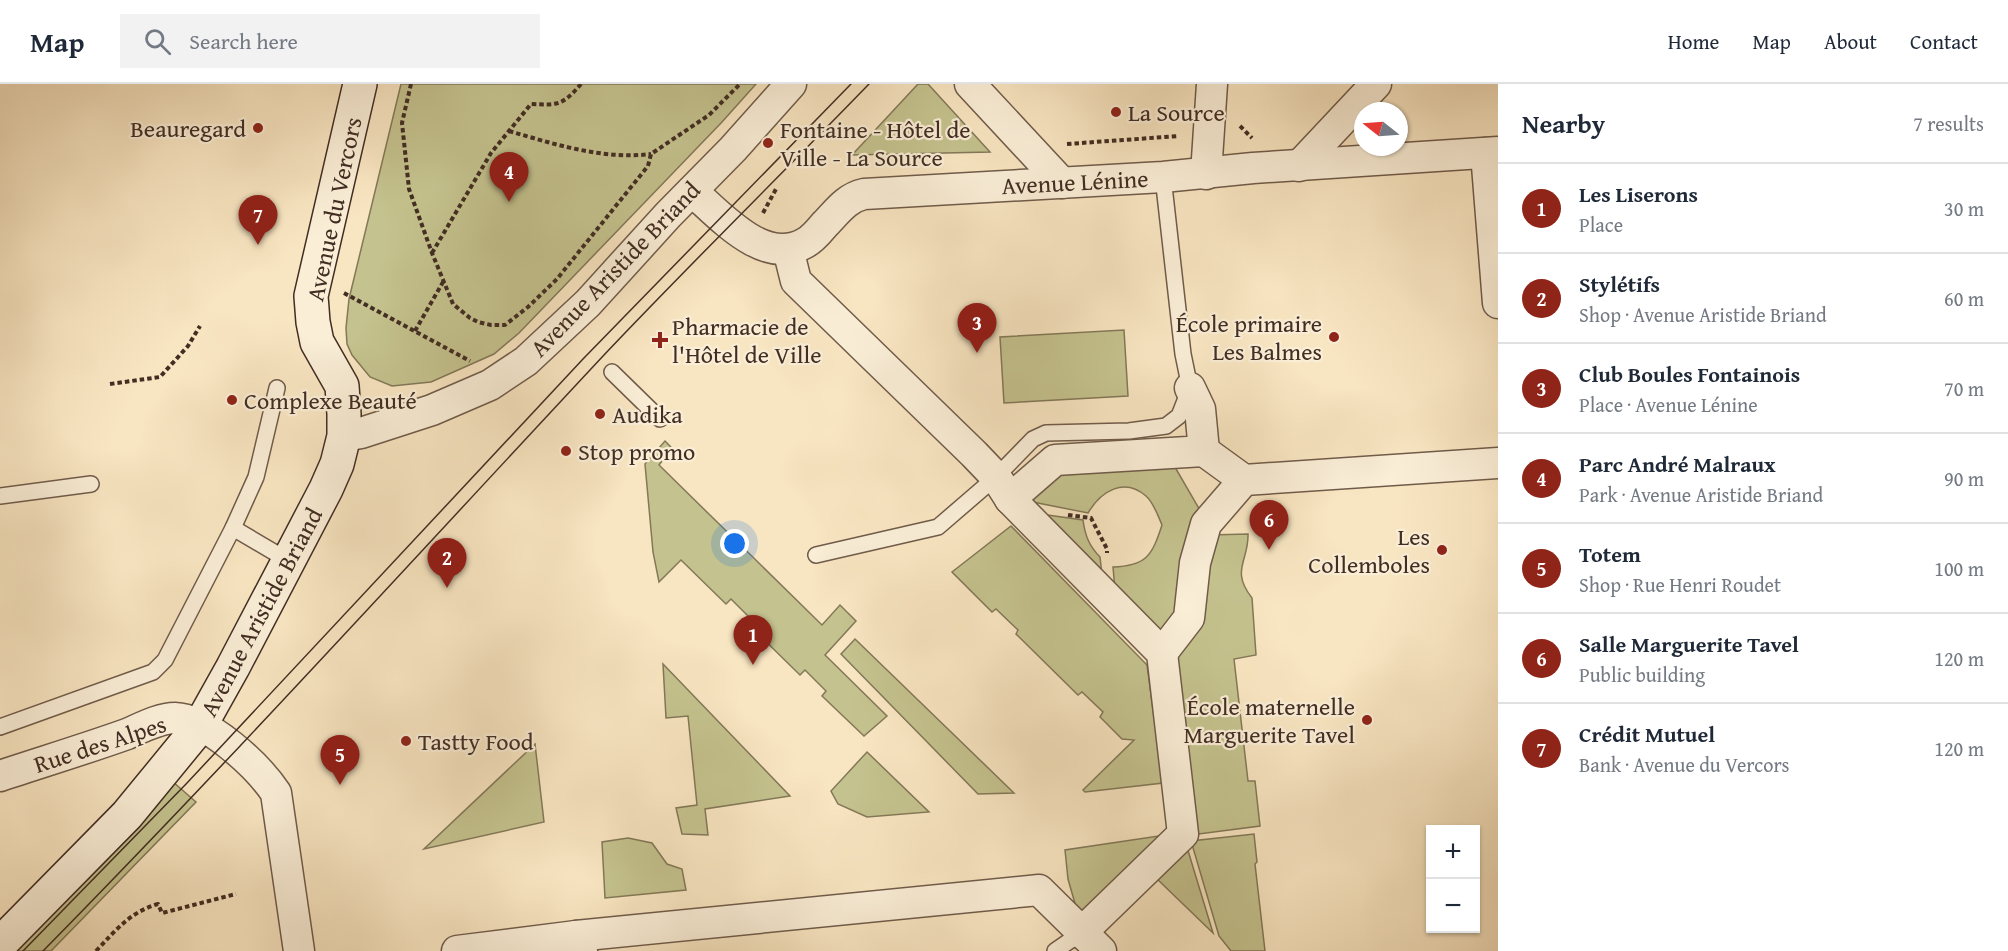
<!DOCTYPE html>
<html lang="en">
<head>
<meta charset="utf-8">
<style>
	body { margin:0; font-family:"Gentium Book Plus",serif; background:#f2f2f3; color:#1f2937 }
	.controls { position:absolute; right:18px; bottom:18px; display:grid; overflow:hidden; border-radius:0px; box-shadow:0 2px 4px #0004 }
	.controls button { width:54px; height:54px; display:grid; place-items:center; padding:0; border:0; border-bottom:2px solid #e0e1e3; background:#fff; color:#1f2937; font:30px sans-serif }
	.compass { position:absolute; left:1354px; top:18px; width:54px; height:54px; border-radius:50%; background:#fff; box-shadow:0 2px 4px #0004; rotate:287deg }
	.you { position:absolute; left:735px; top:460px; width:21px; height:21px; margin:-15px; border:4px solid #fff; border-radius:50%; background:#1a73e8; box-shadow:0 0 0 9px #1a73e833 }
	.badge { display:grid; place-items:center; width:39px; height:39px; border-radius:50%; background:#8f2418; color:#fff; font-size:20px; font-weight:700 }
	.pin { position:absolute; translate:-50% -50px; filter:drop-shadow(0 2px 3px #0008) }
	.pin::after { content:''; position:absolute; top:32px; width:21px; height:18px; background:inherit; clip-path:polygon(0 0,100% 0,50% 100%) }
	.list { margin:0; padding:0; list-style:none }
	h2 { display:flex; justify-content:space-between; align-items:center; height:78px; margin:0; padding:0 24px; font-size:26px }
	h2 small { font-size:20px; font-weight:400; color:#747a83 }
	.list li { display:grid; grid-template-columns:39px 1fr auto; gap:18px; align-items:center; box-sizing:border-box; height:90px; padding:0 24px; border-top:2px solid #e0e1e3 }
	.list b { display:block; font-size:22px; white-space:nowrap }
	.list p { margin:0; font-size:20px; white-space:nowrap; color:#747a83 }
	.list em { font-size:20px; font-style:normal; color:#747a83 }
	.icon { flex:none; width:33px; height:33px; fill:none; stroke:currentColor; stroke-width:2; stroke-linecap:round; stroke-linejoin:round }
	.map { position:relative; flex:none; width:1498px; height:867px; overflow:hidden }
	header { display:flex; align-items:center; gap:36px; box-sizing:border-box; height:84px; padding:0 30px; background:#fff; border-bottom:2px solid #e0e1e3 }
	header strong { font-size:28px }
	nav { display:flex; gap:33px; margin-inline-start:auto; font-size:21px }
	.search { width:420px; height:54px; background:#f2f2f3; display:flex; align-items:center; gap:15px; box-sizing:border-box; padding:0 21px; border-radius:0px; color:#747a83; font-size:22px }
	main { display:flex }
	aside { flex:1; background:#fff }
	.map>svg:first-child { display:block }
	.green { fill:#c4c28e; stroke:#837858; stroke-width:1.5 }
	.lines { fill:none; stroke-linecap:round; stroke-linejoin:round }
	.lane-casing { stroke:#705b4a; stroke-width:18 }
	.street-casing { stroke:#705b4a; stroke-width:33 }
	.secondary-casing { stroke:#422d23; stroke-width:36 }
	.path { stroke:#422d23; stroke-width:4; stroke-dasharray:4.5 3; stroke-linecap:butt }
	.lane { stroke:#faeed7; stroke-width:15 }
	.street { stroke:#faeed7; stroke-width:30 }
	.secondary { stroke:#faeed7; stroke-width:33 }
	.tram { stroke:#422d23; stroke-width:1.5 }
	.poi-dot { fill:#8f2418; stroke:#faeed7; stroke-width:2 }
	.labels { text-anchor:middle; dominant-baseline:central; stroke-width:4.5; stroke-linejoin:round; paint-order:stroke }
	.poi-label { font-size:24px; fill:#422d23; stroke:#faeed7; text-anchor:start }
	.street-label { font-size:24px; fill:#422d23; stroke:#faeed7 }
</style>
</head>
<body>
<header>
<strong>Map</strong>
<div class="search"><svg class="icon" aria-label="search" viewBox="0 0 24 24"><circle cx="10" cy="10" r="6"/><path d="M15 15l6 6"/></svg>Search here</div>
<nav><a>Home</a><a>Map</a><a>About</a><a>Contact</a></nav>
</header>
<main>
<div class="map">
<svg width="1498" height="867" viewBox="0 0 1498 867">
	<rect width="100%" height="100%" fill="#f8e5c1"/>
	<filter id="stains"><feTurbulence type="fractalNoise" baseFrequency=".00333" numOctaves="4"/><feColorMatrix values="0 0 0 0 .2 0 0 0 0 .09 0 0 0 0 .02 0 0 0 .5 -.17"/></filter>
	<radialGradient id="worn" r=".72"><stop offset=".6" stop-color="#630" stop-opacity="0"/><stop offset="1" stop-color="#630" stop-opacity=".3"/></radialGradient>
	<!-- green -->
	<g class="green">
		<polygon points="401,0 756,0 722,38 519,249 494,270 431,298 392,302 370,293 352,271 347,260 346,244 349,215"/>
		<polygon points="918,0 928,0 990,68 852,71"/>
		<polygon points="1124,246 1128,312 1004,319 1000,253"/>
		<polygon points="665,357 672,364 659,381 822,541 840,521 856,537 825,571 887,632 864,652 822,612 826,607 805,586 800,591 748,540 752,536 731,515 726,520 681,476 659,498 653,468 645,380"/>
		<path d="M1172,378L1201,428L1184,524L1162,554L1116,517L1113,483C1146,482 1152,472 1162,441C1158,432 1154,419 1146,412C1124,393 1101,407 1088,429L1033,418L1031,411L1055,382Z"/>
		<path d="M1033,429L1083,436C1085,451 1089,462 1100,473L1103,500Z"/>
		<polygon points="1011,442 1147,581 1163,699 1085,708 1083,706 1134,656 1122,655 1100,633 1103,628 1082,608 1078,611 1016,550 1018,546 996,525 992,528 952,488"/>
		<path d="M1248,450C1249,477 1230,486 1252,514L1256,571L1234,575L1248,697H1255L1260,742L1191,751L1172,583L1209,451Z"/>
		<polygon points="855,555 1014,709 978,710 841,570"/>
		<polygon points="663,580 790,712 705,725 708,751 682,750 676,724 697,721 688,632 666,634"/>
		<polygon points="535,660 544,738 424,765"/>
		<polygon points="867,668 929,728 867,733 838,720 831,707"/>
		<polygon points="172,697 196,718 51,867 7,867"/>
		<polygon points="1172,750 1087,831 1076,823 1068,795 1065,766"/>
		<polygon points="1254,750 1257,778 1255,780 1265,867 1231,867 1219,852 1191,757"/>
		<polygon points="628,754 652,759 667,780 682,785 686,806 605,814 602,758"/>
		<polygon points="1186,760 1213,849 1155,793"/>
	</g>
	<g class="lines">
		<!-- lane casing -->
		<g class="lane-casing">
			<g id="lane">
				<polyline points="612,288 660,335"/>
				<polyline points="0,412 91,400"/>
				<polyline points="233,444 289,477"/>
				<polyline points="816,471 938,443 996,393 1033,355 1046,349 1129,347 1166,342 1179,332 1190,304 1183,270 1163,93"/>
				<polyline points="0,643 153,588 165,576 233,444 256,393 277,304"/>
				<polyline points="1055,867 1081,849"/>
			</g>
		</g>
		<!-- street casing -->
		<g class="street-casing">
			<g id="street">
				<polyline points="970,0 1062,99"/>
				<polyline points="1486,69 1498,219"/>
				<polyline points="1299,82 1376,0"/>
				<polyline points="1206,90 1212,0"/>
				<path d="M692,107C720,131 764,183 805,159C813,155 819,147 825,140C837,128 846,114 864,110L1163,93L1253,84L1498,68"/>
				<polyline points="788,165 796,197 974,370 996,393 1010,415 1055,376 1204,367 1200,325 1190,304"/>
				<polyline points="344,352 361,349 432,326 490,301 526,277 588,219 668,131 733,65 791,0"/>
				<polyline points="1204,367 1244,396 1498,379"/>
				<polyline points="1010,415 1162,569 1183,750 1081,849"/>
				<polyline points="1162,569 1189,534 1195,479 1206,440 1244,396"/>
				<path d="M0,692C42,678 85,665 127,650C141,644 159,634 175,634C208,635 258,682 276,709L299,867"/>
				<polyline points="576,852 1039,806 1101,867"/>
				<polyline points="457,867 576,852 582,867"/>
			</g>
		</g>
		<!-- secondary casing -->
		<g class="secondary-casing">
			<polyline id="secondary" points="0,860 127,731 200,642 233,583 326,405 337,380 344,352 344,330 342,302 317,258 313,238 311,212 360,0"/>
		</g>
		<!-- path -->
		<g class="path">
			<polyline points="411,0 402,39 409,105 432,169 453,220 470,234 478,238 491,241 505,241 528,223 557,195 648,82 651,70 709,31 740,0"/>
			<polyline points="1240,42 1252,54"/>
			<path d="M509,47C554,60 603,76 651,70"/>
			<polyline points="1067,60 1179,52"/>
			<polyline points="763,129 776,105"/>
			<path d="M432,169L491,69L531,20C558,21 562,22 581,0"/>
			<polyline points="344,209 470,277"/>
			<polyline points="415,247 443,198"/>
			<polyline points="110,300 160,293 188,262 200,242"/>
			<polyline points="1068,431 1091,434 1107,465 1107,469"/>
			<path d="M96,867C116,846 130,828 158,820L162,829L236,810"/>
		</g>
		<!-- lane -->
		<use href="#lane" class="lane"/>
		<!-- street -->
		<use href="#street" class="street"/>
		<!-- secondary -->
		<use href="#secondary" class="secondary"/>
		<!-- tram -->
		<g class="tram">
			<polyline points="23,867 187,699 583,275 851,0"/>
			<path d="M43,867C234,673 418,470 604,271C691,179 781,91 869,0"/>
		</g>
	</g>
	<!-- markers -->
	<g class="poi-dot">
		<circle cx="1116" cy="28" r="6"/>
		<circle cx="258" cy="44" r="6"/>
		<circle cx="768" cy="59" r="6"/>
		<circle cx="1334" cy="253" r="6"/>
		<path d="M657 247h6v6h6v6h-6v6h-6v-6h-6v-6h6z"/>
		<circle cx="232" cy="316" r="6"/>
		<circle cx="600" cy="330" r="6"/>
		<circle cx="566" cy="367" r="6"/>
		<circle cx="1442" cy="466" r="6"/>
		<circle cx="1367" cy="636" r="6"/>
		<circle cx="406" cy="657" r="6"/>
	</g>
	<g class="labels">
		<!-- poi labels -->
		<g class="poi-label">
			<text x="1128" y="28">La Source</text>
			<text x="246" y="44" text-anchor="end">Beauregard</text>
			<text x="780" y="45">Fontaine - Hôtel de<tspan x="780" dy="28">Ville - La Source</tspan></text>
			<text x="1322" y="239" text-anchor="end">École primaire<tspan x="1322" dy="28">Les Balmes</tspan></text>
			<text x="672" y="242">Pharmacie de<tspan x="672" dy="28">l'Hôtel de Ville</tspan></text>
			<text x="244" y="316">Complexe Beauté</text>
			<text x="612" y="330">Audika</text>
			<text x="578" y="367">Stop promo</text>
			<text x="1430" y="452" text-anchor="end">Les<tspan x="1430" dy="28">Collemboles</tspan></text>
			<text x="1355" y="622" text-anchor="end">École maternelle<tspan x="1355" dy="28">Marguerite Tavel</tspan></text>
			<text x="418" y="657">Tastty Food</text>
		</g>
		<!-- street labels -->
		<g class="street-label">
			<text transform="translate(1075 98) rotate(-3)">Avenue Lénine</text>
			<text transform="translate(334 125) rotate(-78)">Avenue du Vercors</text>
			<text transform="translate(615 185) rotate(-46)">Avenue Aristide Briand</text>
			<text transform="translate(261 528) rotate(-62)">Avenue Aristide Briand</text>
			<text transform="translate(100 660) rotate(-18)">Rue des Alpes</text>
		</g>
	</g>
	<rect width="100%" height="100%" filter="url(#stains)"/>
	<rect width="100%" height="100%" fill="url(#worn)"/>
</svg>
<div class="controls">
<button>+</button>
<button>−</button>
</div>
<svg class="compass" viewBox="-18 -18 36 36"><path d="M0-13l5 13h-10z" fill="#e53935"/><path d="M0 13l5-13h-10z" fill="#747a83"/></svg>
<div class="you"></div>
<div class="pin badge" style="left:753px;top:581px">1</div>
<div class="pin badge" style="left:447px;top:504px">2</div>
<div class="pin badge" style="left:977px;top:269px">3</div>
<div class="pin badge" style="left:509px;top:118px">4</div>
<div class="pin badge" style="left:340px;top:701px">5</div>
<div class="pin badge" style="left:1269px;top:466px">6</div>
<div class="pin badge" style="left:258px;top:161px">7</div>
</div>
<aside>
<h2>Nearby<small>7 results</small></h2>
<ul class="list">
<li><span class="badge">1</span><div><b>Les Liserons</b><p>Place</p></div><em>30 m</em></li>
<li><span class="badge">2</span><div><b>Stylétifs</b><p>Shop · Avenue Aristide Briand</p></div><em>60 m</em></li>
<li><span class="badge">3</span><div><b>Club Boules Fontainois</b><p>Place · Avenue Lénine</p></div><em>70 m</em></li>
<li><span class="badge">4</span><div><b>Parc André Malraux</b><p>Park · Avenue Aristide Briand</p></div><em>90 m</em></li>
<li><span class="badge">5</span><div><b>Totem</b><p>Shop · Rue Henri Roudet</p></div><em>100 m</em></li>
<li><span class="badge">6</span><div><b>Salle Marguerite Tavel</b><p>Public building</p></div><em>120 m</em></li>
<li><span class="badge">7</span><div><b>Crédit Mutuel</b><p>Bank · Avenue du Vercors</p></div><em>120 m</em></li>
</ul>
</aside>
</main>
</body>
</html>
